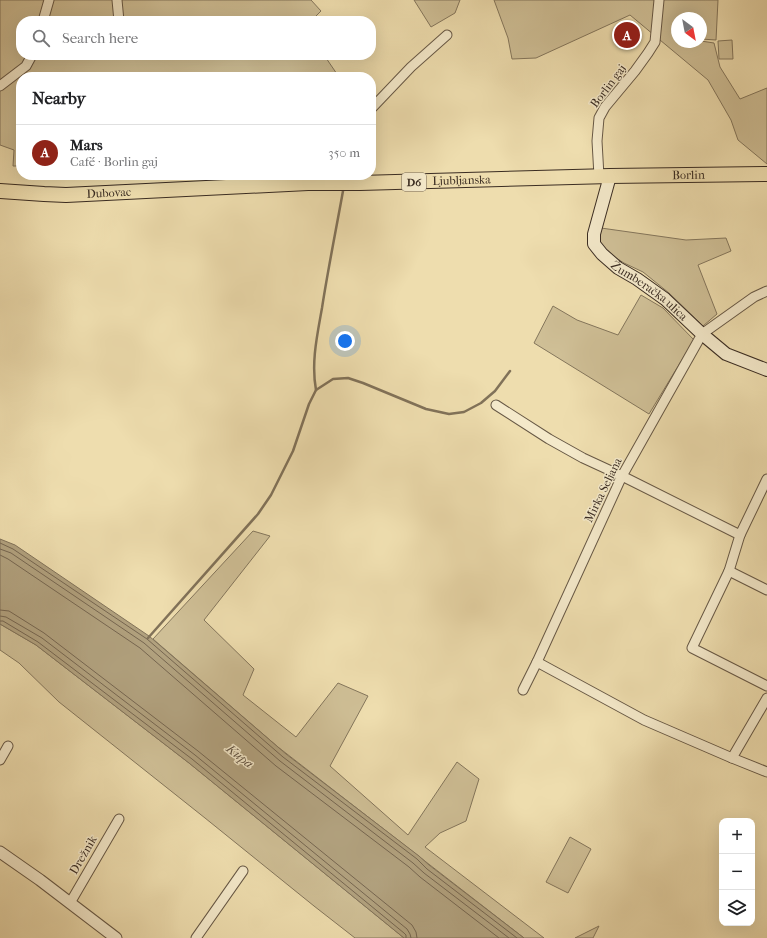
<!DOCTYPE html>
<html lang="en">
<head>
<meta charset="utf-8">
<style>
	body { margin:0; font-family:"IM FELL French Canon",serif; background:#f2f2f2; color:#202124 }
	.controls { position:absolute; right:12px; bottom:12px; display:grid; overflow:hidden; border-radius:8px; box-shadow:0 4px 16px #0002 }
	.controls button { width:36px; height:36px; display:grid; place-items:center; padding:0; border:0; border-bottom:1px solid #e0e0e0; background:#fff; color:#202124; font:20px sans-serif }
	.compass { position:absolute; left:671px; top:12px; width:36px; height:36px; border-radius:50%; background:#fff; box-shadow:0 4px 16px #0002; rotate:148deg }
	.you { position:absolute; left:345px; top:341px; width:14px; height:14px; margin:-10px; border:3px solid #fff; border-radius:50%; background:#1a73e8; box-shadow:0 0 0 6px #1a73e833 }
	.badge { display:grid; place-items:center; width:26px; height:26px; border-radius:50%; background:#8f2418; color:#fff; font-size:13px; font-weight:700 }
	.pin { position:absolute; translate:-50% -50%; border:2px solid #fff; box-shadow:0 1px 4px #0006 }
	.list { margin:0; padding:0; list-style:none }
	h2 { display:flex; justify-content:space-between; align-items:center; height:52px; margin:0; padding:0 16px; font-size:17px }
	h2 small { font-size:13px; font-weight:400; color:#757577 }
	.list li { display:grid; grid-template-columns:26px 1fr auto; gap:12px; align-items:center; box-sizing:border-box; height:56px; padding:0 16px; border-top:1px solid #e0e0e0 }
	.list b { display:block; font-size:15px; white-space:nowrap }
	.list p { margin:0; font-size:13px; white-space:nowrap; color:#757577 }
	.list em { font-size:13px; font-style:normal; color:#757577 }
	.icon { flex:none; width:22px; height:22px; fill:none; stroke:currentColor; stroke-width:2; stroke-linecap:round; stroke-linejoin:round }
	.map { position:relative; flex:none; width:767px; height:938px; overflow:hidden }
	.search { position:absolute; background:#fff; box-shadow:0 4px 16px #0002; left:16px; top:16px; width:360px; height:44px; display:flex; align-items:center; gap:10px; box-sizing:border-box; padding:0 14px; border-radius:16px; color:#757577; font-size:15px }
	.panel { position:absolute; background:#fff; box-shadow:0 4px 16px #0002; left:16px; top:72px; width:360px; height:108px; border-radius:16px }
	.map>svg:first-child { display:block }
	.green { fill:#cfbf96; stroke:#84765c }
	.water { fill:#b1a17e; stroke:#817259 }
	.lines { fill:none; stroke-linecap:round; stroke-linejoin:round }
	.shore { stroke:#766650; stroke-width:1 }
	.stream { stroke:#817259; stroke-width:2.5 }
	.minor-casing { stroke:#675845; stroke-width:11 }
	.tertiary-casing { stroke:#675845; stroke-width:13 }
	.secondary-casing { stroke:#3a2c22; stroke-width:14 }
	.primary-casing { stroke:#3a2c22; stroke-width:16 }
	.minor { stroke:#f4e9ca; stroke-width:9 }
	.tertiary { stroke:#f4e9ca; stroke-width:11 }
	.secondary { stroke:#f4e9ca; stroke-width:12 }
	.primary { stroke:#eeddae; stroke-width:14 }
	.labels { text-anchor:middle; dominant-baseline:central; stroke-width:3; stroke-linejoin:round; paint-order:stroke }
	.shield { fill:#f4e9ca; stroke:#726554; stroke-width:1 }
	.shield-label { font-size:11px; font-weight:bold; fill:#3a2c22 }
	.street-label { font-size:12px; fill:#3a2c22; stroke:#f4e9ca }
	.water-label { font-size:13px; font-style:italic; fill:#5e4f3e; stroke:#f4e9ca }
</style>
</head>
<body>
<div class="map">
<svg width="767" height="938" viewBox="0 0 767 938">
	<rect width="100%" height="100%" fill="#eeddae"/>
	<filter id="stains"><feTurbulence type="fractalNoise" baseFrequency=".005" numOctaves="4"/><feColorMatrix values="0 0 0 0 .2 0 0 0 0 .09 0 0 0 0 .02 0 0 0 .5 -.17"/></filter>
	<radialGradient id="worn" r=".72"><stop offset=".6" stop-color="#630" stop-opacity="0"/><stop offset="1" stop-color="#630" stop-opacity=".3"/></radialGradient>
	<!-- green -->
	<g class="green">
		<polygon points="0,0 311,0 321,11 311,21 21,21 21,55 324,55 339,77 21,77 21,166 13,166 14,150 0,145"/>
		<polygon points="414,0 460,0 455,13 431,27"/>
		<polygon points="494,0 718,0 716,40 701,39 701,18 677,18 677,42 701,42 701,41 714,43 720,67 740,99 767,88 767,164 738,140 731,120 708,80 630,15 536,58 512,59 508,38"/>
		<polygon points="732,40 733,59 719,59 718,41"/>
		<polygon points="601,228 686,240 726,238 731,251 698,265 717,314 703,326 669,293 643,272 624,263 606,252 599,240"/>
		<polygon points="641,295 663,308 694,340 649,414 534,343 553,306 577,320 618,335"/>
		<polygon points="253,531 270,536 204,620 254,669 243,695 296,737 338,683 368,696 330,766 408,835 457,762 479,779 466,821 440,833 425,847 544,938 524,938 278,747 153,639"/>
		<polygon points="0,624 36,645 189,763 404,938 355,938 314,906 205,818 59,702 19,663 0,650"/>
		<polygon points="570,837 591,849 568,893 546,882"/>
		<polygon points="599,926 593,938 575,938"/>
	</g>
	<!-- water -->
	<polygon class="water" points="0,539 15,545 149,636 286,754 419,856 429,865 524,938 404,938 189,763 36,645 0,624"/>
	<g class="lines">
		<!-- shore -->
		<g class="shore">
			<polyline points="0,543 13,549 147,639 283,757 417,859 427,869 517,938"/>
			<polyline points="0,549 11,553 144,643 280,761 413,863 424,873 509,938"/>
			<polyline points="0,555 8,559 140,648 276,766 409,867 420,877 499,938"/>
			<polyline points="0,610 9,611 44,633 198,751 412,925 416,932 417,938"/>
			<polyline points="0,616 6,617 42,638 195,755 407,929 410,934 411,938"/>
			<polyline points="0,621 3,621 38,642 192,759 404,933 406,935 406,938"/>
		</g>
		<!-- stream -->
		<g class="stream">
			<path d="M316,390C311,363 317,336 322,308C328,269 336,230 343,191"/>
			<polyline points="148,638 258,514 271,495 293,451 309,404 316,390 333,379 348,378 363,383 426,409 449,414 464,412 481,403 495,391 510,371"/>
		</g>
		<!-- minor casing -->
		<g class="minor-casing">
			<g id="minor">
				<polyline points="117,0 119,21"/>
				<polyline points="43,21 49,0"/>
				<polyline points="0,86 26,66 32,55"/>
				<polyline points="371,109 411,67 447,35"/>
				<polyline points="599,176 597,141 599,118 605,107 635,71 648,53 655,42 659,0"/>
				<polyline points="767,291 754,297 702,334 622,476 537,662 644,720 732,758 767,772"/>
				<polyline points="496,405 549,439 583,458 622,476 740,535"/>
				<polyline points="767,479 740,535 729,571 692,648 767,686"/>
				<polyline points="729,571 767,590"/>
				<polyline points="523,690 537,662"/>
				<polyline points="732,758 767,698"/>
				<polyline points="0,760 8,746"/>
				<polyline points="70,903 119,819"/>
				<polyline points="196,938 243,871"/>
			</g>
		</g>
		<!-- tertiary casing -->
		<g class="tertiary-casing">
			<polyline id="tertiary" points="0,852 40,880 116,938"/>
		</g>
		<!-- secondary casing -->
		<g class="secondary-casing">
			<g id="secondary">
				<path id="s1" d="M610,176L594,234V244L602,254L618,268L637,279L665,299L702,334L726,354L767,370"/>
			</g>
		</g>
		<!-- primary casing -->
		<g class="primary-casing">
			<g id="primary">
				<path id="s2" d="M0,191L44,194L66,195L308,183H360L610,176L767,174"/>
			</g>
		</g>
		<!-- minor -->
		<use href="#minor" class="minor"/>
		<!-- tertiary -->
		<use href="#tertiary" class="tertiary"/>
		<!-- secondary -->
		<use href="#secondary" class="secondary"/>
		<!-- primary -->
		<use href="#primary" class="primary"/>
	</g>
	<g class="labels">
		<!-- shield labels -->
		<rect class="shield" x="402" y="173" width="24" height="18" rx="3"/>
		<g class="shield-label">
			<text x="414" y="182">D6</text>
		</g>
		<!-- street labels -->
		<g class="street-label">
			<text transform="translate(608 86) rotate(-53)">Borlin gaj</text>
			<text stroke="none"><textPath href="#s2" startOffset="689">Borlin</textPath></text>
			<text stroke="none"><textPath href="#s2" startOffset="462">Ljubljanska</textPath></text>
			<text stroke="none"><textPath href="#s2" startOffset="109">Dubovac</textPath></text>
			<text stroke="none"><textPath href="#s1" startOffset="143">Žumberačka ulica</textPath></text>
			<text transform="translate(603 490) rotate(-64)">Mirka Seljana</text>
			<text transform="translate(83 855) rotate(-60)">Drežnik</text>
		</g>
		<!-- water labels -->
		<g class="water-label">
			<text transform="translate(240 756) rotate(38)">Kupa</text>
		</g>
	</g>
	<rect width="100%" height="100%" filter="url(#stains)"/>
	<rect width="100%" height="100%" fill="url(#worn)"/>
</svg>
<div class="controls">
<button>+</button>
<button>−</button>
<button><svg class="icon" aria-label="layers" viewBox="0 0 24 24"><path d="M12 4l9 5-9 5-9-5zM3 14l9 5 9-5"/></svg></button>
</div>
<svg class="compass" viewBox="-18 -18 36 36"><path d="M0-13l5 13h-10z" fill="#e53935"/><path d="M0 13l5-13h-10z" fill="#757577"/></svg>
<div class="you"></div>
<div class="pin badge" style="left:627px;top:35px">A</div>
<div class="search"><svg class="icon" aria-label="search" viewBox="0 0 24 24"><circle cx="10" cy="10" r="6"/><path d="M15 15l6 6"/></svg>Search here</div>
<section class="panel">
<h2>Nearby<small></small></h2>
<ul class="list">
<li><span class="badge">A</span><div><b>Mars</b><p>Café · Borlin gaj</p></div><em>350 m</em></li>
</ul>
</section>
</div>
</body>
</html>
